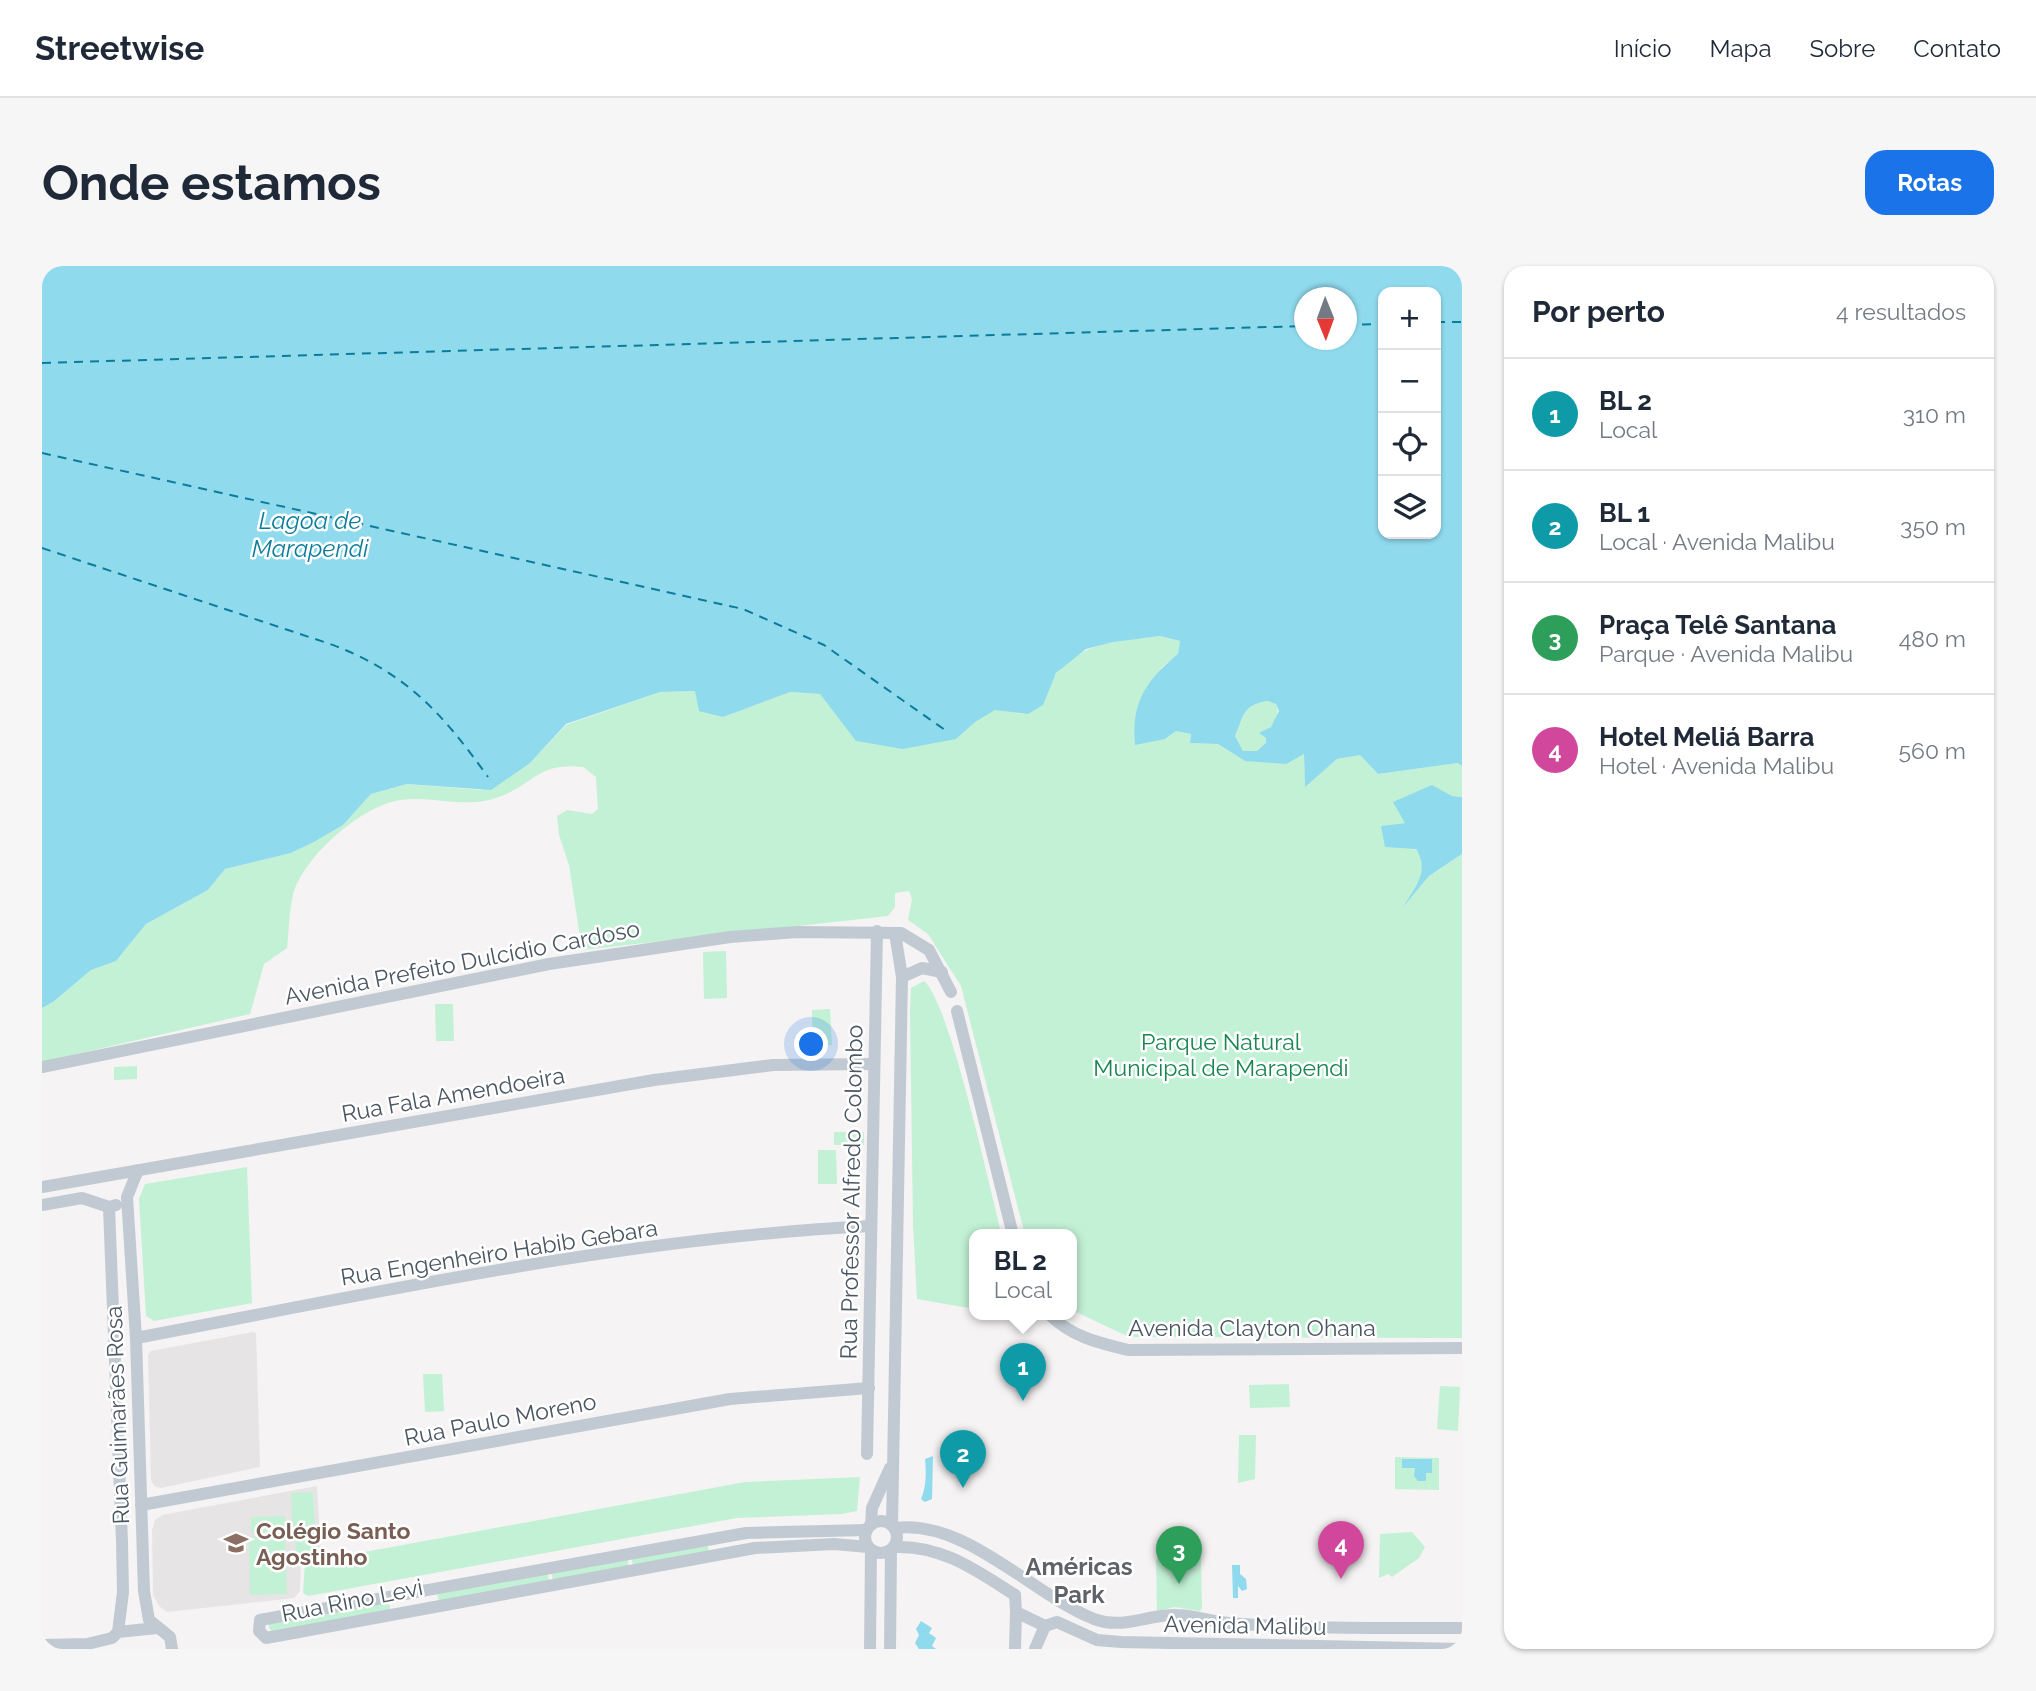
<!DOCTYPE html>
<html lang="pt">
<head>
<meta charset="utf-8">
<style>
	body { margin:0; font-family:Raleway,sans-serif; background:#f6f6f7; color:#1f2937 }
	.controls { position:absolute; right:21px; top:21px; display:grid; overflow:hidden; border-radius:14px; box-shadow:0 2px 5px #0004 }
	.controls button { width:63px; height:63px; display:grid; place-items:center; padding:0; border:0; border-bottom:2px solid #e0e1e3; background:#fff; color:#1f2937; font:35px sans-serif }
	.compass { position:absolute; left:1252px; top:21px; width:63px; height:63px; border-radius:50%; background:#fff; box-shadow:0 2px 5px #0004; rotate:179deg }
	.you { position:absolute; left:770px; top:779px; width:24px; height:24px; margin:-18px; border:5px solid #fff; border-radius:50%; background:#1a73e8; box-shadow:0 0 0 10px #1a73e833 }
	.badge { display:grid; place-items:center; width:46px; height:46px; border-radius:50%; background:#1a73e8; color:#fff; font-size:23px; font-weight:700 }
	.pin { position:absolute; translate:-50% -58px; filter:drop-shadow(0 2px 4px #0008) }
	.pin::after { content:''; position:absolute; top:37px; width:24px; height:21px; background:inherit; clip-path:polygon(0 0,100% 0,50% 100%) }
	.popup { position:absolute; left:927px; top:963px; width:108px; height:91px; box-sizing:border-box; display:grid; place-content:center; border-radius:14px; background:#fff; filter:drop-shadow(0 2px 5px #0005); font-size:23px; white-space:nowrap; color:#747a83 }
	.popup b { font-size:26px; color:#1f2937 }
	.popup::after { content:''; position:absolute; left:50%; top:100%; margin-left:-14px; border:14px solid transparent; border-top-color:#fff }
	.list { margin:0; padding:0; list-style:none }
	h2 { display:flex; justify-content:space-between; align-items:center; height:91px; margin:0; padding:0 28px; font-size:30px }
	h2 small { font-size:23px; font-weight:400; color:#747a83 }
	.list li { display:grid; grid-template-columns:46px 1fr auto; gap:21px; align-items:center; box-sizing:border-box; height:112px; padding:0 28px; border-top:2px solid #e0e1e3 }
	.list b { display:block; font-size:26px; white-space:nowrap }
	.list p { margin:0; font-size:23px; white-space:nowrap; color:#747a83 }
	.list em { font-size:23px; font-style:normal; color:#747a83 }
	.icon { flex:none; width:38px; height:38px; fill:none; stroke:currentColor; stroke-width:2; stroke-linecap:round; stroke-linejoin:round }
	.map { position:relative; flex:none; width:1420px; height:1383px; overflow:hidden; border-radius:21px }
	header { display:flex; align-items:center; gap:42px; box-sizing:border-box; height:98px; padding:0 35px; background:#fff; border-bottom:2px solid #e0e1e3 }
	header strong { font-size:33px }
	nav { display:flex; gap:38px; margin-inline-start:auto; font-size:24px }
	.intro { display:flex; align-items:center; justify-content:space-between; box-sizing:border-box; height:168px; padding:0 42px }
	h1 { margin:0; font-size:49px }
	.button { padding:18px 32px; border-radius:21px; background:#1a73e8; color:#fff; font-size:24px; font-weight:700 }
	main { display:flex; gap:42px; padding:0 42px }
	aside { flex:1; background:#fff; border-radius:21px; box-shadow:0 2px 5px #0004 }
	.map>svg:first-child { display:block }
	.education { fill:#e6e4e5 }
	.green { fill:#c3f1d5 }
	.water { fill:#90daee; fill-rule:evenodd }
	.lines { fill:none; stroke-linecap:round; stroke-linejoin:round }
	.ferry { stroke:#0c7c9b; stroke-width:2; stroke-dasharray:9 7; stroke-linecap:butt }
	.minor { stroke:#c1cad2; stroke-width:12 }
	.labels { text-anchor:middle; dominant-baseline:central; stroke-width:5; stroke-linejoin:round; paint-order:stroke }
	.street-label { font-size:23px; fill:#4a5661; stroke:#fff }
	.park-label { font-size:23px; fill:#17864f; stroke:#fff }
	.education-label { font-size:23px; font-weight:bold; fill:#785e54; stroke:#fff; text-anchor:start }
	.water-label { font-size:24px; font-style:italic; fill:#0c7c9b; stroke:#fff }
	.neighbourhood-label { font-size:24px; font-weight:bold; fill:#5f6368; stroke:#fff }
</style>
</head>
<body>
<header>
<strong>Streetwise</strong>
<nav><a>Início</a><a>Mapa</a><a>Sobre</a><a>Contato</a></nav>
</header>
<div class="intro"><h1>Onde estamos</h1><a class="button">Rotas</a></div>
<main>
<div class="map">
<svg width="1420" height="1383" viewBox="0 0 1420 1383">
	<rect width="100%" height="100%" fill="#f5f3f3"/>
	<!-- education -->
	<g class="education">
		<polygon points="211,1066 214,1067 218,1201 119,1222 112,1220 109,1214 106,1089 109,1085"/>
		<polygon points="275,1220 279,1290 259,1296 258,1325 252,1332 125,1346 117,1340 111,1329 110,1264 113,1254 120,1249"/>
	</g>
	<!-- green -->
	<g class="green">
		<path d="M1118,370L1138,375L1136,388L1119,402L1123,473L1134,465L1149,468L1148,477L1176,478L1203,495L1262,488L1263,520L1295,493L1318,489L1336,508L1417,497L1420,500V531L1410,530L1363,557L1340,560C1356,571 1386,583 1381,606C1379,617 1369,626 1365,636L1387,610L1420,588V1072L1087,1071L1030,1044V969H983L919,720L886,668L866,654L870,633L867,625L853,627V641L846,650L540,684L527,599L517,569L515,550L525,544L550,548L556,543L554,511L541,501C494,496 491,520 454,532C422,543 390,529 358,534C319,540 261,591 251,629C247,646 247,665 245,682L222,698L208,748L0,796V742L11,736L49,704L74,695L104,658L166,624L183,603L249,587L272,576L301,559L329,528L365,518L439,524L488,497L524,459L618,426L653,425L681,451L748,426L778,428L814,474L914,473C925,463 938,448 953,444C964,441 978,451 989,446C1007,437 1004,421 1015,407C1040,375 1082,374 1118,370Z"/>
		<path d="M1226,435L1234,437C1238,449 1234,458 1224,465L1225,477L1215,485H1201L1193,470C1202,450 1200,439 1226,435Z"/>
		<polygon points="684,685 685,732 662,733 661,686"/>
		<path d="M882,715C908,737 948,924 960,969H932V1043L875,1033L871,958L868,744L869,722Z"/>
		<polygon points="393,738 411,738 412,775 394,775"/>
		<polygon points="788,743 790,779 771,780 770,744"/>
		<polygon points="95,800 95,813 72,814 72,801"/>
		<rect x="792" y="866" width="30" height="13"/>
		<polygon points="776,884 794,884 795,918 776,918"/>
		<polygon points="205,901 210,1037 112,1055 104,1050 97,933 103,918"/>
		<polygon points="381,1108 400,1108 402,1145 383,1146"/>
		<polygon points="1247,1118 1248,1141 1208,1142 1207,1119"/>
		<polygon points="1398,1120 1418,1121 1416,1165 1395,1163"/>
		<polygon points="1197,1169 1214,1169 1213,1213 1196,1217"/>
		<polygon points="1353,1191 1397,1192 1397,1224 1353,1223"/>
		<polygon points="818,1211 815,1245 800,1248 695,1252 266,1330 261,1327 263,1297 703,1216"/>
		<polygon points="271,1226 273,1259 250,1260 249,1227"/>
		<polygon points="243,1250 244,1265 209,1267 209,1251"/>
		<polygon points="272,1262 273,1289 254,1290 253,1263"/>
		<polygon points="1370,1266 1383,1281 1377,1292 1350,1311 1346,1308 1337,1312 1338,1268"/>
		<polygon points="243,1270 245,1328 208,1329 207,1271"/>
		<polygon points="665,1275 667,1286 591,1300 589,1289"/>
		<polygon points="1119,1288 1152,1288 1159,1291 1160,1342 1158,1345 1133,1341 1115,1345 1114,1294"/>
		<polygon points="585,1291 587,1300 511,1315 509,1305"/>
		<polygon points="505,1304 507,1315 397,1335 394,1325"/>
		<polygon points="347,1335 348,1344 230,1365 227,1362 227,1358"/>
	</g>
	<!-- water -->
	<g class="water">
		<path d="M0,0H1420V500L1416,497L1336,508L1318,489L1295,493L1263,521L1262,488L1244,498L1203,495L1176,478L1148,477L1149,468L1134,465L1123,473L1093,479C1089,437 1104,414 1136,388L1138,375L1118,370L1071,376L1044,383L1014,407L1001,439L986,448L953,444L933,456L914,473L861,483L814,475L778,428L748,426L681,451L657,445L653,425L618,426L524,458L488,497L449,524L365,518L329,528L301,559L272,576L249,587L183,603L166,624L104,658L74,695L49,704L11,736L0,742ZM1341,26H1394V268H1341ZM1262,32H1304V74H1262ZM1226,435L1234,438L1237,445L1229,461L1217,467L1224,472V477L1215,485H1201L1193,470C1202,450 1200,439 1226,435Z"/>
		<path d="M1390,519L1410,530L1420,531V588L1387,610L1361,641C1374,620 1388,605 1374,583L1343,581L1339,560L1363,557L1351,536Z"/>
		<path d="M891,1190L890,1233L883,1236L879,1233C885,1219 884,1205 883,1193Z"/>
		<polygon points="1360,1193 1390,1193 1390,1207 1384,1207 1384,1215 1376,1215 1372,1210 1373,1202 1360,1202"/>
		<polygon points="1190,1299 1198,1299 1198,1308 1204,1313 1205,1323 1200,1325 1196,1320 1196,1332 1191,1332"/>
		<polygon points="879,1355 890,1362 887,1367 894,1372 890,1380 894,1383 877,1383 873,1377 877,1369 874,1363"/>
	</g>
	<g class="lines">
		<!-- ferry -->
		<g class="ferry">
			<polyline points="1394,56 1420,56"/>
			<polyline points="1304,59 1341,58"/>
			<polyline points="0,97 1262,60"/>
			<polyline points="0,187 701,343 782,379 903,464"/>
			<path d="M0,282L288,378C364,406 401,448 446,511"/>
		</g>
		<!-- minor -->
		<g class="minor">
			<polyline points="860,711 880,702 900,706"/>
			<polyline points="915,745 971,969"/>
			<polyline points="0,801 507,698 688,671 755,666 859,667 887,684 909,726"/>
			<polyline points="96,904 85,931 94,1072 102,1325 107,1354 128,1371 130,1383"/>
			<polyline points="0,921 612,814 731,799 832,798"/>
			<polyline points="0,939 40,932 67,941 74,939"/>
			<polyline points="67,941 80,1276 81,1326 76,1366"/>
			<path d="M1008,1049C1030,1071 1057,1077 1086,1084L1420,1082"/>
			<path d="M94,1072C338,1026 581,972 829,960"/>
			<polyline points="825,1188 835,665"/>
			<polyline points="99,1239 688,1133 827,1122"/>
			<circle cx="839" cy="1271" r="16"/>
			<polyline points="829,1259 830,1242 848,1202"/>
			<polyline points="850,1259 860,711 853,667"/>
			<path d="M853,1262C924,1253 989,1328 1052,1353C1082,1364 1105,1348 1135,1349C1152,1349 1169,1356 1187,1357C1264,1363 1343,1362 1420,1362"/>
			<polyline points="825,1264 704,1267 218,1354 217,1365 224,1372 713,1282 792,1278 826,1281"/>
			<path d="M853,1281C900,1279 935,1305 973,1329"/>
			<polyline points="973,1329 974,1346 1003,1360 1015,1356 1055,1374 1079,1376 1420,1383"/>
			<polyline points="0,1379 45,1378 70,1372 76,1366 115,1362"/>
			<polyline points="828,1383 829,1285"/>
			<polyline points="848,1383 849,1285"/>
			<polyline points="973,1383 974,1346"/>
			<polyline points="993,1383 1003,1360"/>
		</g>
	</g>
	<!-- icons -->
	<defs>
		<g id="school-bare" transform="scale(1.89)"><path d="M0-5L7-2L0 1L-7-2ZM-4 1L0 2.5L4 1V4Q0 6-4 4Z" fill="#8d6e63" stroke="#fff" stroke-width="2.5" paint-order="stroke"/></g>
	</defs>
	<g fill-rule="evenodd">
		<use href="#school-bare" x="194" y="1277"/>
	</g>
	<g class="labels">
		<!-- street labels -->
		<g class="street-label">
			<text transform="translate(420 696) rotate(-11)">Avenida Prefeito Dulcídio Cardoso</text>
			<text transform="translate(411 828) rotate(-10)">Rua Fala Amendoeira</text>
			<text transform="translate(809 926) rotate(-89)">Rua Professor Alfredo Colombo</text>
			<text transform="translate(457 986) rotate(-9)">Rua Engenheiro Habib Gebara</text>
			<text x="1210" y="1061">Avenida Clayton Ohana</text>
			<text transform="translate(75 1149) rotate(-92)">Rua Guimarães Rosa</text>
			<text transform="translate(458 1153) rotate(-11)">Rua Paulo Moreno</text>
			<text transform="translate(310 1334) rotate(-11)">Rua Rino Levi</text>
			<text transform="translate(1203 1359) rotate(1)">Avenida Malibu</text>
		</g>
		<!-- park labels -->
		<g class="park-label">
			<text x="1179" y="775">Parque Natural<tspan x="1179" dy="26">Municipal de Marapendi</tspan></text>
		</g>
		<!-- education labels -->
		<g class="education-label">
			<text x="214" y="1264">Colégio Santo<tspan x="214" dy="26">Agostinho</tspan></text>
		</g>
		<!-- water labels -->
		<g class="water-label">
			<text x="268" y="254">Lagoa de<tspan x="268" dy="28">Marapendi</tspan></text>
		</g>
		<!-- neighbourhood labels -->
		<g class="neighbourhood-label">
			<text x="1037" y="1300">Américas<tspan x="1037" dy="28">Park</tspan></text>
		</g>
	</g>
</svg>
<div class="controls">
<button>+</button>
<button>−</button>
<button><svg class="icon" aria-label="locate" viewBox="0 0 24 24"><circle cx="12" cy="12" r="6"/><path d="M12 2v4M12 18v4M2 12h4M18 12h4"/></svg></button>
<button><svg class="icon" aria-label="layers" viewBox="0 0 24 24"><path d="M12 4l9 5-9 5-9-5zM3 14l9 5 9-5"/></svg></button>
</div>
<svg class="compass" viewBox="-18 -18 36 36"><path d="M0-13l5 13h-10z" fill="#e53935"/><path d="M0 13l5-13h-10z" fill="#747a83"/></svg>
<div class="you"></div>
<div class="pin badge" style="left:981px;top:1135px;background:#0f9aa8">1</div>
<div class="popup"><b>BL 2</b>Local</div>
<div class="pin badge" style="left:921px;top:1222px;background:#0f9aa8">2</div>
<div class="pin badge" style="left:1137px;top:1318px;background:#2e9e5b">3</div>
<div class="pin badge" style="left:1299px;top:1313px;background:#d1479c">4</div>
</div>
<aside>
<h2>Por perto<small>4 resultados</small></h2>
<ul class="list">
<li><span class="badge" style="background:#0f9aa8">1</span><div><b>BL 2</b><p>Local</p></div><em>310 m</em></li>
<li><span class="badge" style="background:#0f9aa8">2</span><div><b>BL 1</b><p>Local · Avenida Malibu</p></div><em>350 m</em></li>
<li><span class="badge" style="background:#2e9e5b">3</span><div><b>Praça Telê Santana</b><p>Parque · Avenida Malibu</p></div><em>480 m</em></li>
<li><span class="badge" style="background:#d1479c">4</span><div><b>Hotel Meliá Barra</b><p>Hotel · Avenida Malibu</p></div><em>560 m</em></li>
</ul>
</aside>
</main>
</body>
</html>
